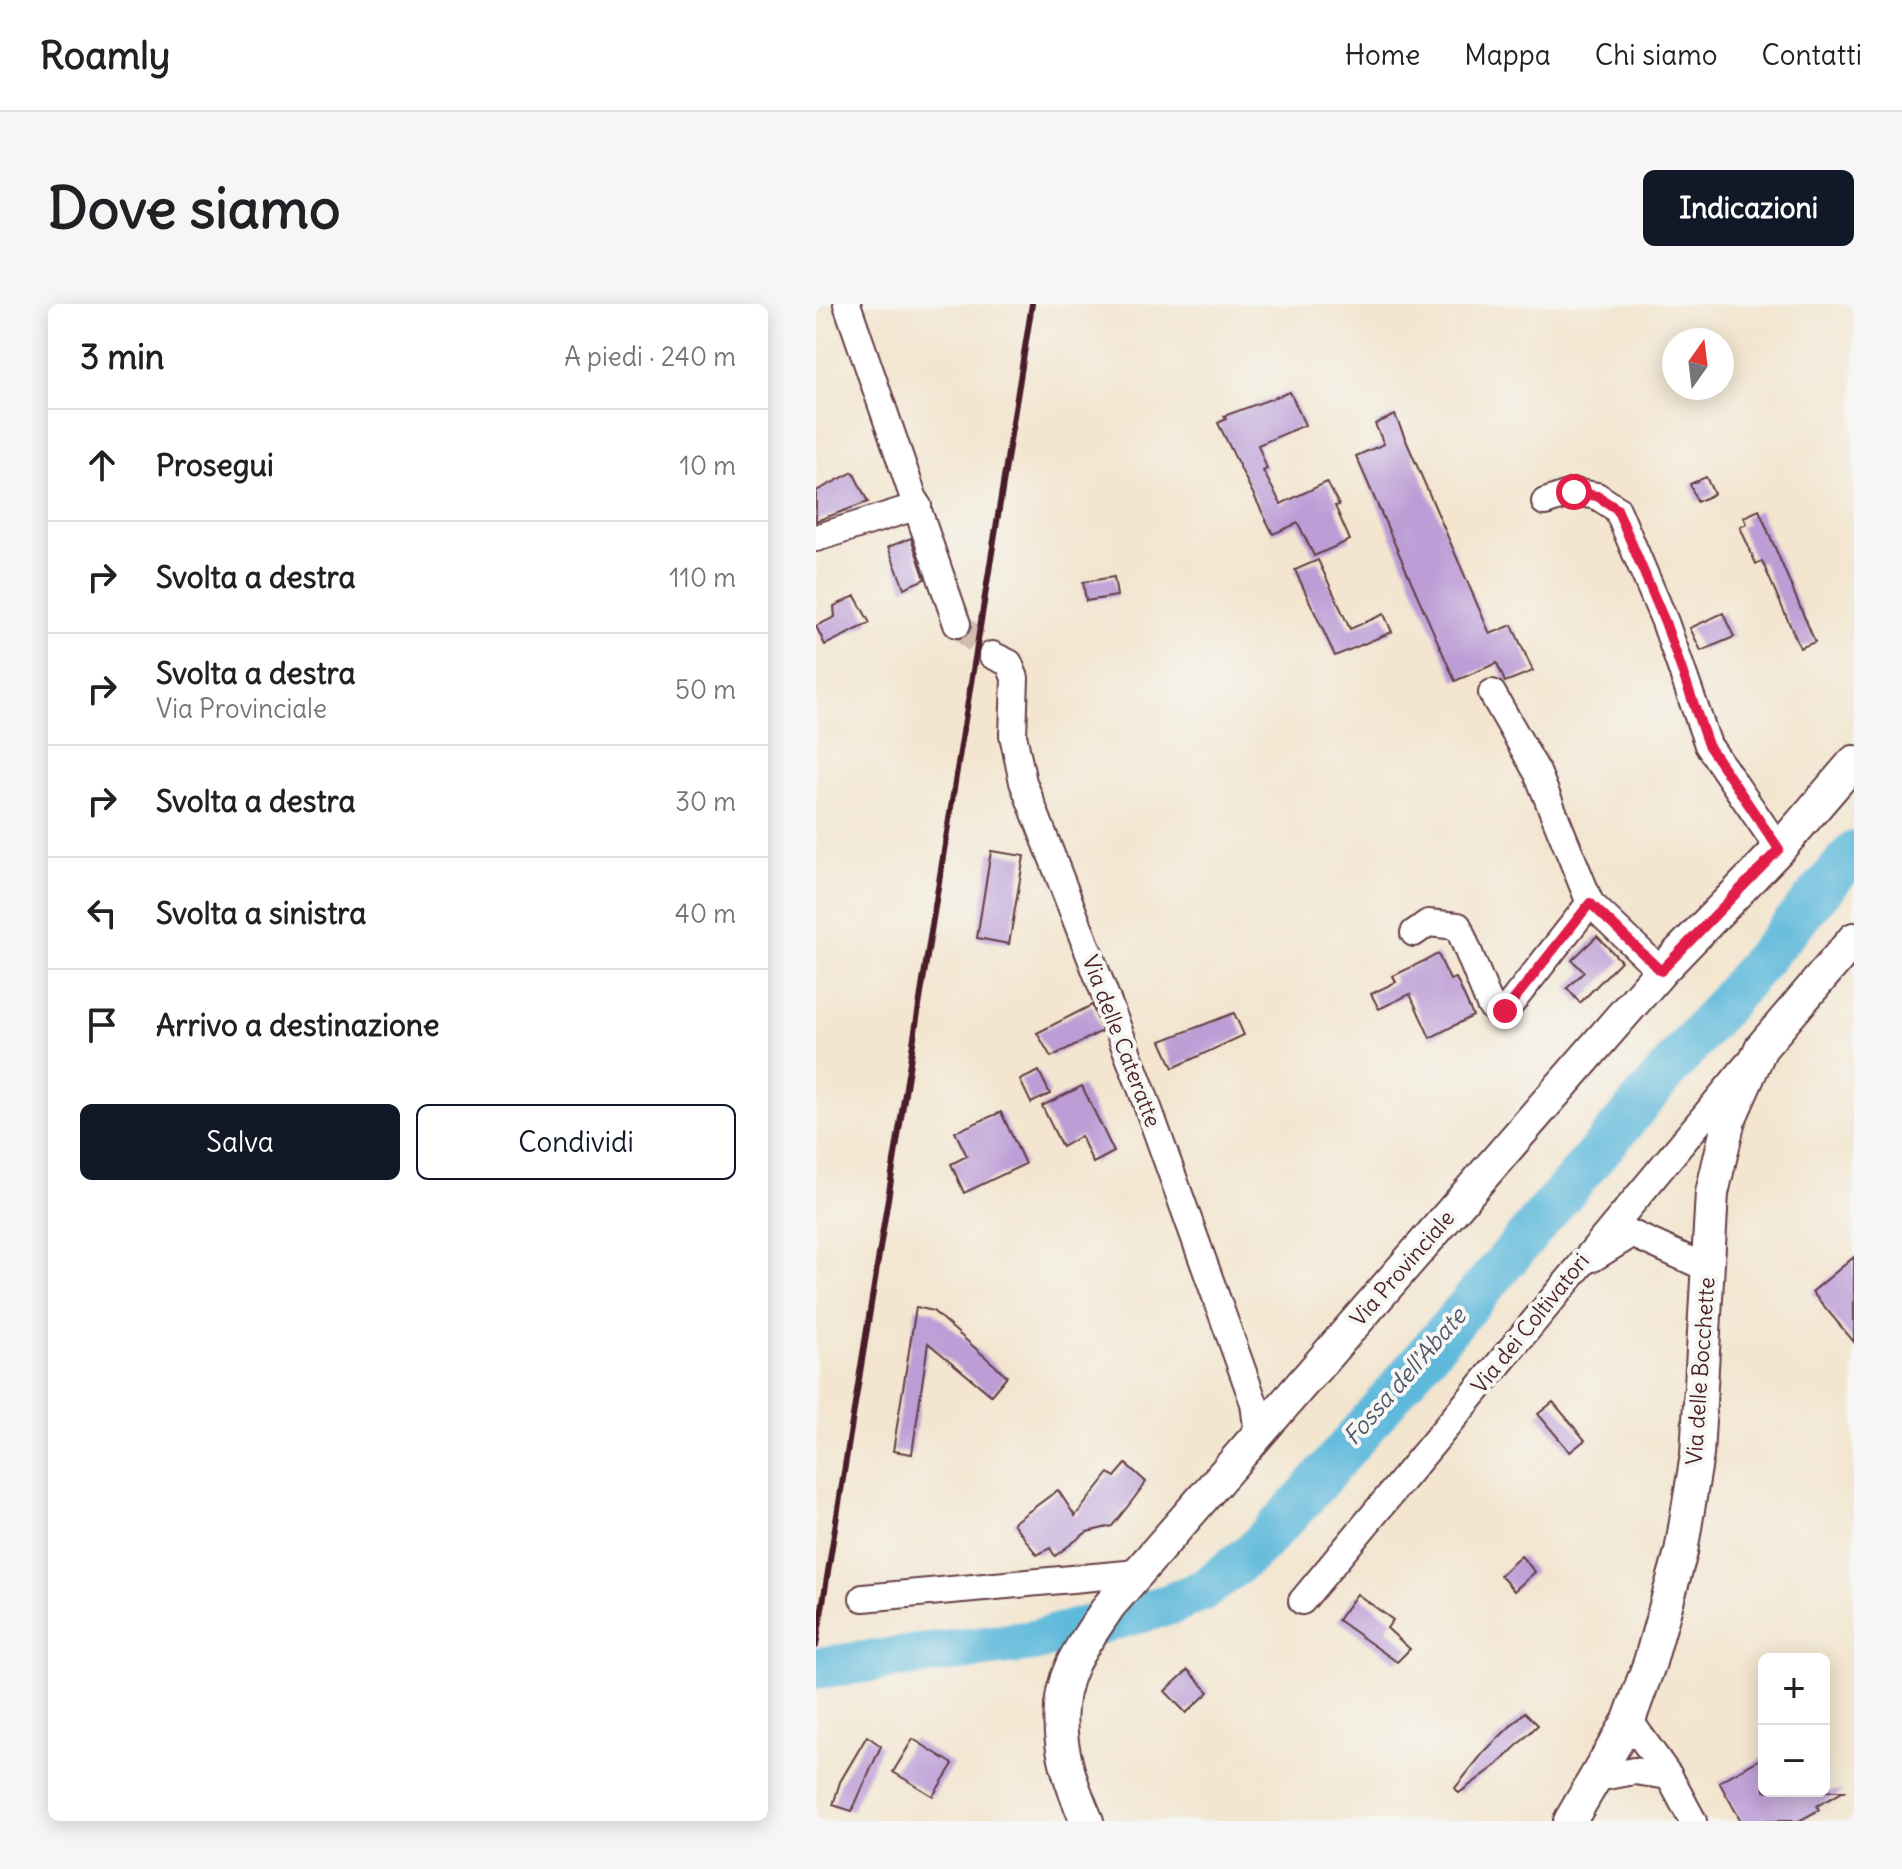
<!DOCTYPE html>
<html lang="it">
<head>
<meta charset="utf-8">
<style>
	body { margin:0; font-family:Delius,sans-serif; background:#f6f6f6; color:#202124 }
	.controls { position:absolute; right:24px; bottom:24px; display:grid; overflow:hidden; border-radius:12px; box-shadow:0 4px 20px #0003 }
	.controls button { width:72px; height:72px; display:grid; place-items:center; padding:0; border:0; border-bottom:2px solid #e0e0e0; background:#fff; color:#202124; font:40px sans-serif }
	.compass { position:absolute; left:846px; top:24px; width:72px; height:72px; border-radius:50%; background:#fff; box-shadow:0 4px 20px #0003; rotate:14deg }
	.stop { position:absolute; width:24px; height:24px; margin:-18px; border:6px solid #e11d48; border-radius:50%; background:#fff }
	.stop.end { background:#e11d48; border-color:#fff; box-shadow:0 2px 8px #0008 }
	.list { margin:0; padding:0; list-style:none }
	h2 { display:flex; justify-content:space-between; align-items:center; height:104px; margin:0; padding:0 32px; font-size:34px }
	h2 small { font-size:26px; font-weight:400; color:#757577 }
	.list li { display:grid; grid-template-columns:52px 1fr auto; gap:24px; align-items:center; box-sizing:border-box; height:112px; padding:0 32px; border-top:2px solid #e0e0e0 }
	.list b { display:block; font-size:30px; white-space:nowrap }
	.list p { margin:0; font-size:26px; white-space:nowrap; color:#757577 }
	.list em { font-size:26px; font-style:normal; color:#757577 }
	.actions { display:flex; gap:16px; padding:24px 32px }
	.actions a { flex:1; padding:18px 0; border:2px solid #111827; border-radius:12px; text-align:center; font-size:28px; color:#111827 }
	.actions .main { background:#111827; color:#fff }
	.icon { flex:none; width:44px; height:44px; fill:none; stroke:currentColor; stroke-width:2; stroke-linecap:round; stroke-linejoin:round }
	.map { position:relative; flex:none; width:1038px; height:1517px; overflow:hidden; border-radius:12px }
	header { display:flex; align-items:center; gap:48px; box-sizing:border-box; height:112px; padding:0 40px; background:#fff; border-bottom:2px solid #e0e0e0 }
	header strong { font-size:38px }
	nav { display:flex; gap:44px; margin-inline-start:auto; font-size:28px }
	.intro { display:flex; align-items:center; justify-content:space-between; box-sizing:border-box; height:192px; padding:0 48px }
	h1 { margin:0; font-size:56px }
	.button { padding:20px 36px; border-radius:12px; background:#111827; color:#fff; font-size:28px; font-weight:700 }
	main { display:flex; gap:48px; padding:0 48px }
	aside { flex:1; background:#fff; border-radius:12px; box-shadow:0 4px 20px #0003 }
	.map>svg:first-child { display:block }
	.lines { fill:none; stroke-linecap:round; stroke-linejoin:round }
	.river { stroke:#5eb9db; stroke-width:42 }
	.building { fill:#bc9dd6 }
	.minor-tunnel { stroke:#d1bdae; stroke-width:26; stroke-dasharray:26 13; stroke-linecap:butt }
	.minor-casing { stroke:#633d44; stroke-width:30 }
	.major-casing { stroke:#633d44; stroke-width:36 }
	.minor { stroke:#fff; stroke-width:26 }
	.major { stroke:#fff; stroke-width:32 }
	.rail { stroke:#4a1f2b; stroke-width:6 }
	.route { stroke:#e11d48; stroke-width:10 }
	.labels { text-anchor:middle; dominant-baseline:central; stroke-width:8; stroke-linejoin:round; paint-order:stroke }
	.street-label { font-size:22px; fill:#4a1f2b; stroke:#f6f6f2 }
	.water-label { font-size:24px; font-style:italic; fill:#515569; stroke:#f6f6f2 }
</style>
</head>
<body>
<header>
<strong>Roamly</strong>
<nav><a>Home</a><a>Mappa</a><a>Chi siamo</a><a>Contatti</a></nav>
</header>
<div class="intro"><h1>Dove siamo</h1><a class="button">Indicazioni</a></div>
<main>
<aside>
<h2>3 min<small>A piedi · 240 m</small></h2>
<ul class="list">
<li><svg class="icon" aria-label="ahead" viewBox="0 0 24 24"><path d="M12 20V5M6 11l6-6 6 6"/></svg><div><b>Prosegui</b></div><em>10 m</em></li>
<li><svg class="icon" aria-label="right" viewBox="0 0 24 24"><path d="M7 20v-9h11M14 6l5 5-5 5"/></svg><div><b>Svolta a destra</b></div><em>110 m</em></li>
<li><svg class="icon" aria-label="right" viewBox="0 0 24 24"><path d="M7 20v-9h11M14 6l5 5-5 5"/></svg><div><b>Svolta a destra</b><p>Via Provinciale</p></div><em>50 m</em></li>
<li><svg class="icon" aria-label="right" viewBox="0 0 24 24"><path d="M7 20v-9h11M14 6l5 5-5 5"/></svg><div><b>Svolta a destra</b></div><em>30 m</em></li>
<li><svg class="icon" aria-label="left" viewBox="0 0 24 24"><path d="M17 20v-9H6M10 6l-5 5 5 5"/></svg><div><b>Svolta a sinistra</b></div><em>40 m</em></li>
<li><svg class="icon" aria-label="arrive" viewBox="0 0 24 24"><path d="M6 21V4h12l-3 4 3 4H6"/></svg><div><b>Arrivo a destinazione</b></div></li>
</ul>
<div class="actions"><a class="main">Salva</a><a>Condividi</a></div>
</aside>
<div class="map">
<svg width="1038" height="1517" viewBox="0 0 1038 1517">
	<rect width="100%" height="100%" fill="#f6f6f2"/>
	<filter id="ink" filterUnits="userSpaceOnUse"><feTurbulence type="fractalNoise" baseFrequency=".0125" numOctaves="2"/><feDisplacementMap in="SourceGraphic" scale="16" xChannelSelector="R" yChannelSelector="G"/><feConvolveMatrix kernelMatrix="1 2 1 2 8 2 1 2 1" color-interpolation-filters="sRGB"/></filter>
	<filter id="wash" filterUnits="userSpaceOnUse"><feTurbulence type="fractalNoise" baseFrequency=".006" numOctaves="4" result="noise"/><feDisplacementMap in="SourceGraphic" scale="32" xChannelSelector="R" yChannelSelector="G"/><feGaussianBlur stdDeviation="1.8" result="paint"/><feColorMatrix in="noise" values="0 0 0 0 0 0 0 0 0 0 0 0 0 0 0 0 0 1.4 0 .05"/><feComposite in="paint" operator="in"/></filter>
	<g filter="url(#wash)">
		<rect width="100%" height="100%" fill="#f3e5cf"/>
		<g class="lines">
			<!-- river -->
			<polyline class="river" points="0,1364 217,1337 355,1300 389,1285 440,1245 489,1193 1038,548"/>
		</g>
		<g id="blocks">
			<!-- building -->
			<g class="building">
				<polygon points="474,88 489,121 442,141 451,165 447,167 465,200 511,178 523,201 519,202 534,236 498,252 482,219 457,230 402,119 410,115 408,112"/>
				<polygon points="579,111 674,330 696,321 717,367 689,378 681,359 639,377 540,152 568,140 559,120"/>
				<polygon points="37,168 52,198 0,217 0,187"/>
				<polygon points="890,173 898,190 881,198 874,180"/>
				<polygon points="943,206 999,338 984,344 946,257 940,260 924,223 931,220 928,213"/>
				<polygon points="95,234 109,275 88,284 72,243"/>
				<polygon points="502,256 534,325 568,310 576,328 519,352 479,266"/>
				<polygon points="298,273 301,292 270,297 267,278"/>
				<polygon points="39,292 54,319 9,341 0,322 19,313 18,302"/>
				<polygon points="907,309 918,333 885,347 874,324"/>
				<polygon points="175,547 208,552 193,640 161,634"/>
				<polygon points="781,632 805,657 764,699 751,684 768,668 756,656"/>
				<polygon points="622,650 634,676 640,674 657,712 614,734 594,690 563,705 555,690 580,678 577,672"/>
				<polygon points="276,701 286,727 235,753 221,729"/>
				<polygon points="418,709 428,731 357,764 345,737"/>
				<polygon points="223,767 234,790 215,799 204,776"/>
				<polygon points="266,782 298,848 277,859 265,832 246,843 226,802"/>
				<polygon points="185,808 209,860 148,889 135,860 151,852 139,828"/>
				<polygon points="1038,953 1038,1038 996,988"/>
				<polygon points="100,1003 117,1007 191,1072 175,1091 112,1039 96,1150 77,1147"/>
				<polygon points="737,1098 769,1136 754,1148 722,1110"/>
				<polygon points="310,1160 330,1178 316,1197 296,1222 271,1228 239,1252 234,1244 221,1251 197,1219 242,1186 259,1212 293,1169 299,1173"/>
				<polygon points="705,1252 719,1268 698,1287 684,1271"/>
				<polygon points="541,1290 577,1316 571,1324 594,1345 581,1358 522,1316"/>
				<polygon points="372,1366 393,1388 370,1409 349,1387"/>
				<polygon points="709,1408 722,1421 681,1461 643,1489 639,1484 668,1448"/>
				<polygon points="51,1432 65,1442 36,1507 17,1501 24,1478"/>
				<polygon points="97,1435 137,1460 117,1492 77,1468"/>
				<polygon points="948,1453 948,1487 1028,1487 1001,1502 1003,1506 983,1517 925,1517 903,1478"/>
			</g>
		</g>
	</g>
	<g filter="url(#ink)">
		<use href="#blocks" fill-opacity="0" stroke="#633d44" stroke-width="2"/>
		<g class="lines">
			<!-- minor-tunnel -->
			<polyline class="minor-tunnel" points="141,320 176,351"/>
			<!-- minor casing -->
			<g class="minor-casing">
				<g id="minor">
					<polyline points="31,0 141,320"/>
					<polyline points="729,198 758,188 781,192 801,205 849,318 892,441 963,545"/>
					<polyline points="0,234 102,202"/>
					<polyline points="176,351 193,359 199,374 197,431 207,478 325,784 438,1099 442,1130"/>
					<polyline points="676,389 721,468 774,599 845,667"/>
					<polyline points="598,629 612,619 642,622 674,701 681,708 689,707 774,599"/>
					<polyline points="777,954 816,930 891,964"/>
					<polyline points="47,1294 322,1269"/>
					<polyline points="486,1297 930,762"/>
					<polyline points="813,1416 853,1472 877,1517"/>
					<polyline points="781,1474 818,1467 853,1472"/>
				</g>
			</g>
			<!-- major casing -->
			<g class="major-casing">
				<g id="major">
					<path d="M271,1517C249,1468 232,1413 256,1361C266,1340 281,1321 293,1302L845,667L963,545L1038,458"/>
					<polyline points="754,1517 813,1416 834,1358 865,1248 881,1151 896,889 913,816 945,744 1038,635"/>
				</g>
			</g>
			<!-- minor -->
			<use href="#minor" class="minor"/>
			<!-- major -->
			<use href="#major" class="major"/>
			<!-- rail -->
			<polyline class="rail" points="0,1342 216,0"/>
		</g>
	</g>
	<g class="lines" filter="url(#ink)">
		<!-- route -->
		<polyline class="route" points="689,707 774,599 845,667 963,545 892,441 849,318 801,205 781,192 758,188"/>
	</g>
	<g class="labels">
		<!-- street labels -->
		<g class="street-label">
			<text transform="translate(306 737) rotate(69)">Via delle Cateratte</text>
			<text transform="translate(586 964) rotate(-49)">Via Provinciale</text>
			<text transform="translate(714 1019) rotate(-51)">Via dei Coltivatori</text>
			<text transform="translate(884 1067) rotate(-86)">Via delle Bocchette</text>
		</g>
		<!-- water labels -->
		<g class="water-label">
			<text transform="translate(588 1072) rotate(-49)">Fossa dell'Abate</text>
		</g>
	</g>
</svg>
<div class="controls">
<button>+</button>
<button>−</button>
</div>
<svg class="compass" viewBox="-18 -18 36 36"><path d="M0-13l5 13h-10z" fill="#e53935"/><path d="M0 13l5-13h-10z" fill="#757577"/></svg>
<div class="stop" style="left:758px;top:188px"></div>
<div class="stop end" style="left:689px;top:707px"></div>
</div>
</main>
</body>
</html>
